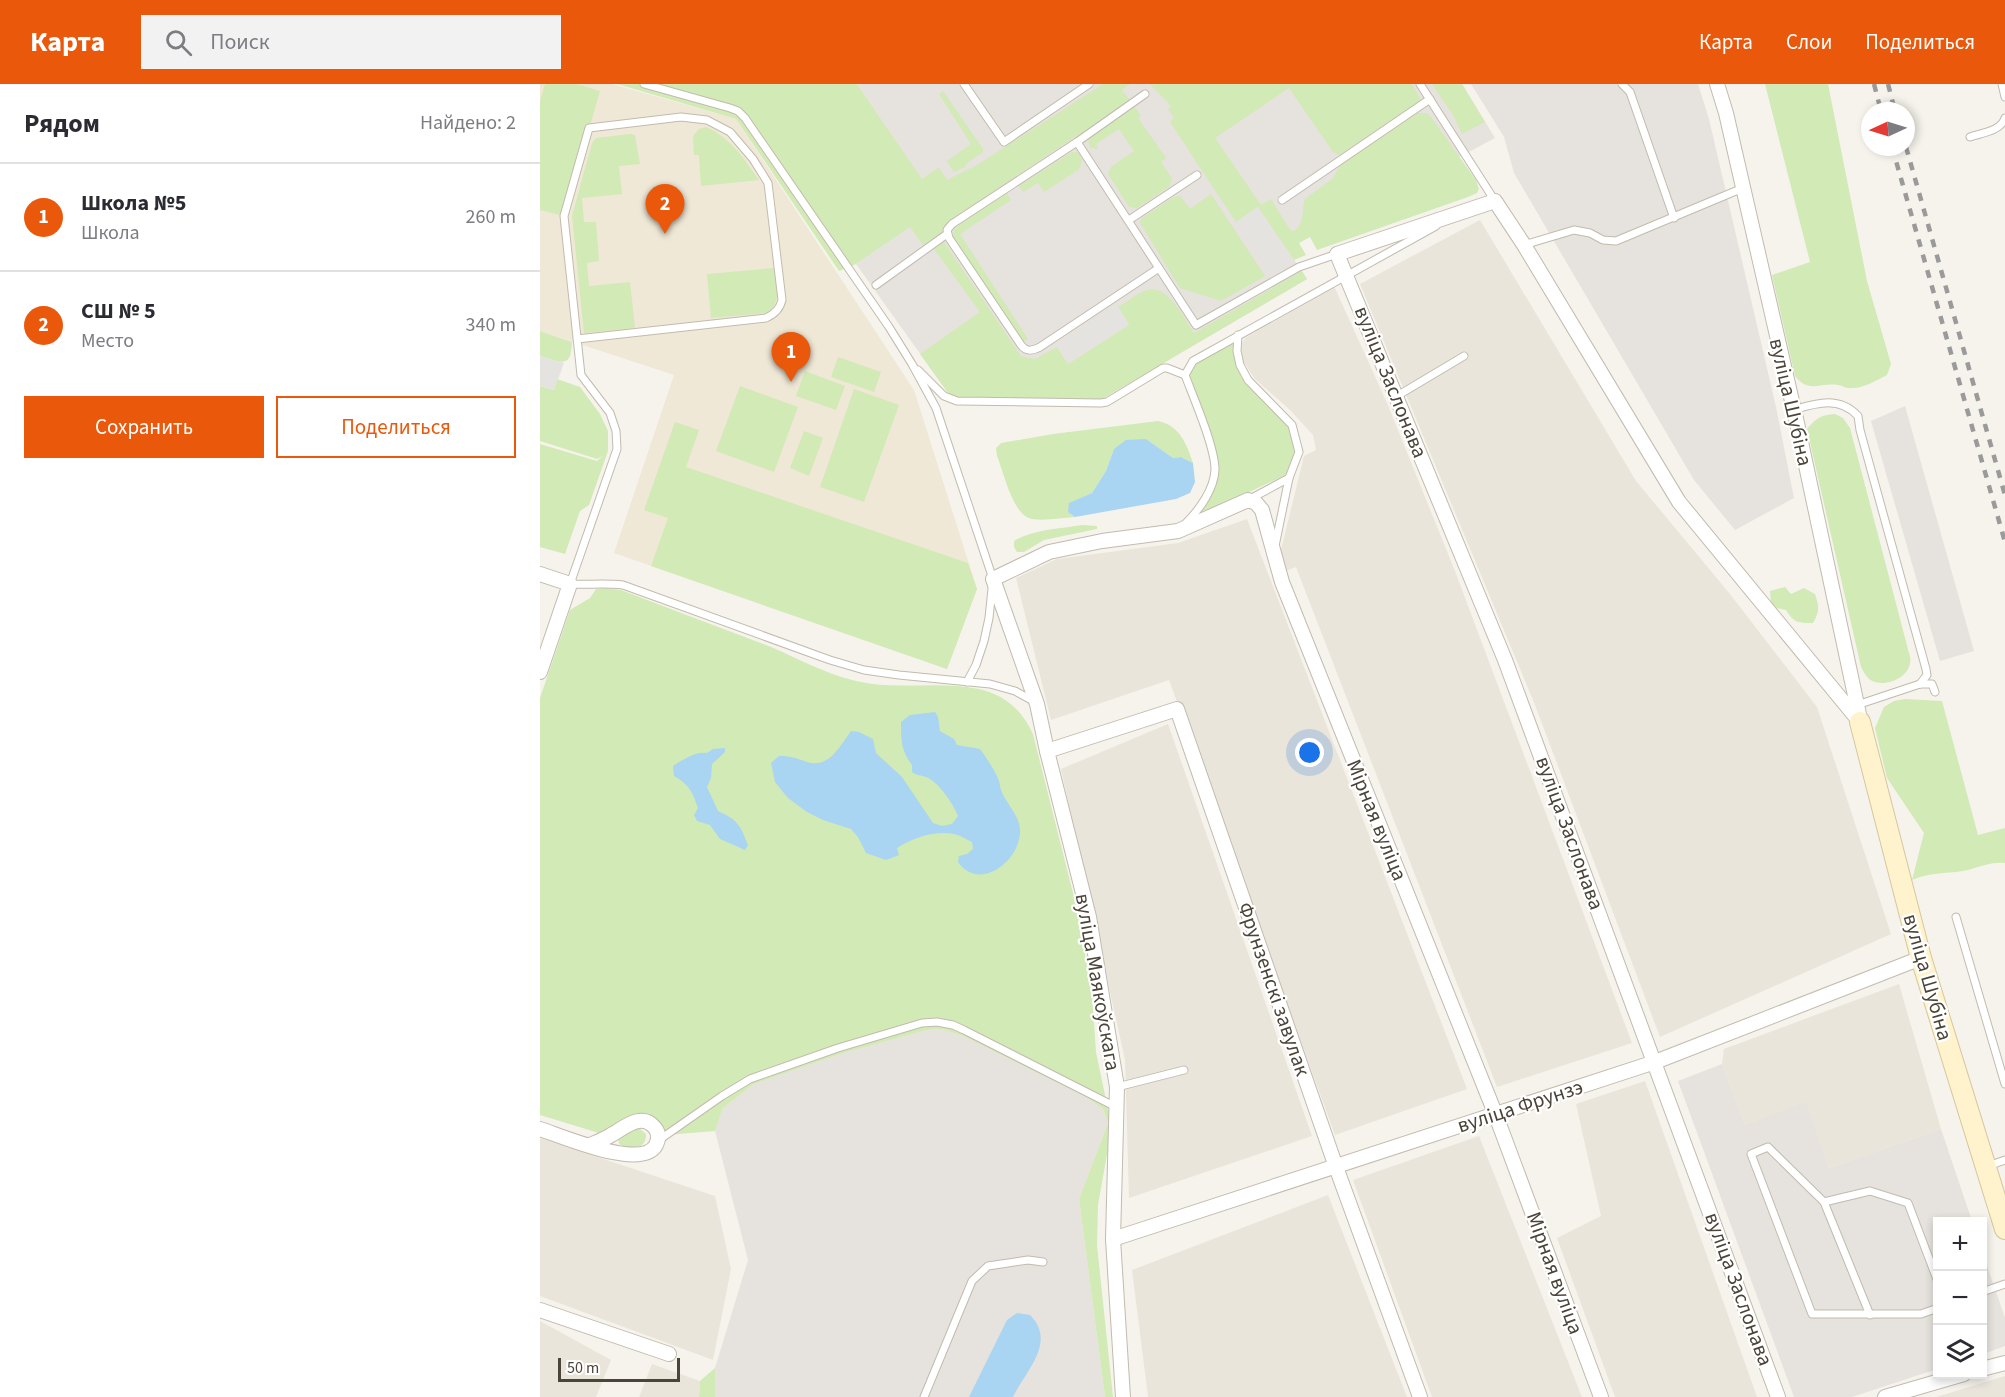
<!DOCTYPE html>
<html lang="ru">
<head>
<meta charset="utf-8">
<style>
	body { margin:0; font-family:"Source Sans 3",sans-serif; background:#f2f2f3; color:#2b2b33 }
	.controls { position:absolute; right:18px; bottom:18px; display:grid; overflow:hidden; border-radius:0px; box-shadow:0 3px 9px #0003 }
	.controls button { width:54px; height:54px; display:grid; place-items:center; padding:0; border:0; border-bottom:2px solid #e1e1e2; background:#fff; color:#2b2b33; font:30px sans-serif }
	.compass { position:absolute; left:1321px; top:18px; width:54px; height:54px; border-radius:50%; background:#fff; box-shadow:0 3px 9px #0003; rotate:266deg }
	.scale { position:absolute; left:18px; bottom:15px; width:122px; box-sizing:border-box; padding-left:6px; border:3px solid #4b4439; border-top:0; font-size:16px; line-height:21px; white-space:nowrap; color:#4b4439; -webkit-text-stroke:4px #fff; paint-order:stroke }
	.you { position:absolute; left:770px; top:669px; width:21px; height:21px; margin:-15px; border:4px solid #fff; border-radius:50%; background:#1a73e8; box-shadow:0 0 0 9px #1a73e833 }
	.badge { display:grid; place-items:center; width:39px; height:39px; border-radius:50%; background:#ea580c; color:#fff; font-size:20px; font-weight:700 }
	.pin { position:absolute; translate:-50% -50px; filter:drop-shadow(0 2px 3px #0008) }
	.pin::after { content:''; position:absolute; top:32px; width:21px; height:18px; background:inherit; clip-path:polygon(0 0,100% 0,50% 100%) }
	.list { margin:0; padding:0; list-style:none }
	h2 { display:flex; justify-content:space-between; align-items:center; height:78px; margin:0; padding:0 24px; font-size:26px }
	h2 small { font-size:20px; font-weight:400; color:#7c7c81 }
	.list li { display:grid; grid-template-columns:39px 1fr auto; gap:18px; align-items:center; box-sizing:border-box; height:108px; padding:0 24px; border-top:2px solid #e1e1e2 }
	.list b { display:block; font-size:22px; white-space:nowrap }
	.list p { margin:0; font-size:20px; white-space:nowrap; color:#7c7c81 }
	.list em { font-size:20px; font-style:normal; color:#7c7c81 }
	.actions { display:flex; gap:12px; padding:18px 24px }
	.actions a { flex:1; padding:14px 0; border:2px solid #ea580c; border-radius:0px; text-align:center; font-size:21px; color:#ea580c }
	.actions .main { background:#ea580c; color:#fff }
	.icon { flex:none; width:33px; height:33px; fill:none; stroke:currentColor; stroke-width:2; stroke-linecap:round; stroke-linejoin:round }
	.map { position:relative; flex:none; width:1465px; height:1313px; overflow:hidden }
	header { display:flex; align-items:center; gap:36px; box-sizing:border-box; height:84px; padding:0 30px; background:#ea580c; color:#fff }
	header strong { font-size:28px }
	nav { display:flex; gap:33px; margin-inline-start:auto; font-size:21px }
	.search { width:420px; height:54px; background:#f2f2f3; display:flex; align-items:center; gap:15px; box-sizing:border-box; padding:0 21px; border-radius:0px; color:#7c7c81; font-size:22px }
	main { display:flex }
	aside { flex:1; background:#fff }
	.map>svg:first-child { display:block }
	.residential { fill:#eae5da }
	.industrial { fill:#e6e2dd }
	.education { fill:#efe8d6 }
	.green { fill:#d2eab5 }
	.parking { fill:#e5e3e0 }
	.water { fill:#a9d4f2 }
	.lines { fill:none; stroke-linecap:round; stroke-linejoin:round }
	.lane-casing { stroke:#c2bbae; stroke-width:9 }
	.street-casing { stroke:#c2bbae; stroke-width:16 }
	.secondary-casing { stroke:#d6c79b; stroke-width:22 }
	.lane { stroke:#fff; stroke-width:7 }
	.street { stroke:#fff; stroke-width:14 }
	.secondary { stroke:#fff3cd; stroke-width:20 }
	.rail { stroke:#9a9a9a; stroke-width:4.5; stroke-dasharray:8 8; stroke-linecap:butt }
	.labels { text-anchor:middle; dominant-baseline:central; stroke-width:4.5; stroke-linejoin:round; paint-order:stroke }
	.street-label { font-size:21px; fill:#4b4439; stroke:#fff }
</style>
</head>
<body>
<header>
<strong>Карта</strong>
<div class="search"><svg class="icon" aria-label="search" viewBox="0 0 24 24"><circle cx="10" cy="10" r="6"/><path d="M15 15l6 6"/></svg>Поиск</div>
<nav><a>Карта</a><a>Слои</a><a>Поделиться</a></nav>
</header>
<main>
<aside>
<h2>Рядом<small>Найдено: 2</small></h2>
<ul class="list">
<li><span class="badge">1</span><div><b>Школа №5</b><p>Школа</p></div><em>260 m</em></li>
<li><span class="badge">2</span><div><b>СШ № 5</b><p>Место</p></div><em>340 m</em></li>
</ul>
<div class="actions"><a class="main">Сохранить</a><a>Поделиться</a></div>
</aside>
<div class="map">
<svg width="1465" height="1313" viewBox="0 0 1465 1313">
	<rect width="100%" height="100%" fill="#f6f3ec"/>
	<!-- residential -->
	<g class="residential">
		<polygon points="940,136 1096,397 1190,510 1277,623 1351,850 1120,953 995,621 820,200"/>
		<polygon points="794,202 847,319 915,487 1092,959 957,1003 756,483 746,487 740,470 764,372 776,366 773,351 750,326 714,294 697,267 705,254"/>
		<polygon points="707,435 927,1005 795,1051 629,596 511,636 476,494 517,475 638,459"/>
		<polygon points="628,640 772,1052 589,1114 585,976 521,685"/>
		<polygon points="1359,900 1401,1045 1289,1084 1266,1019 1205,1041 1182,980 1184,965"/>
		<polygon points="1105,997 1217,1313 1075,1313 1017,1154 1061,1132 1036,1020"/>
		<polygon points="939,1052 1042,1313 892,1313 813,1096"/>
		<polygon points="0,1054 175,1112 191,1185 173,1276 0,1212"/>
		<polygon points="788,1111 867,1313 608,1313 592,1186"/>
		<polygon points="0,1237 71,1276 56,1313 0,1313"/>
		<polygon points="112,1280 160,1297 159,1313 99,1313"/>
		<polygon points="1465,1292 1465,1313 1396,1313"/>
	</g>
	<!-- industrial -->
	<g class="industrial">
		<polygon points="317,0 922,0 955,54 747,165 767,195 562,315 411,313 316,180 400,122"/>
		<polygon points="931,0 1158,0 1169,35 1236,323 1254,414 1195,446 1154,396 974,89 964,53"/>
		<polygon points="1365,322 1434,567 1400,577 1331,337"/>
		<polygon points="401,945 423,952 546,1013 563,1025 568,1039 539,1115 565,1313 175,1313 175,1284 208,1176 175,1047 183,1024 214,1000 304,969 387,946"/>
		<polygon points="1182,980 1205,1041 1266,1018 1289,1084 1401,1045 1432,1137 1398,1138 1397,1285 1312,1313 1254,1313 1138,997"/>
		<polygon points="1442,1167 1465,1234 1465,1262 1443,1270"/>
	</g>
	<!-- education -->
	<polygon class="education" points="0,0 72,0 196,35 374,306 437,505 407,585 74,469 134,291 0,247"/>
	<!-- green -->
	<g class="green">
		<polygon points="5,0 37,0 60,7 24,132 0,126 0,17"/>
		<polygon points="77,0 317,0 382,95 399,83 407,96 437,81 563,0 590,0 582,6 590,16 543,49 536,52 409,137 403,144 402,148 383,161 370,143 316,180 299,187 196,35"/>
		<path d="M610,0H872L881,16L799,71L793,68L749,4L675,54L721,121L731,115L750,146L754,147C766,138 761,127 765,115L793,94L801,80L878,29H887L891,33L936,96L939,105L937,109L928,113L777,166L770,153L759,159L766,171L754,176L718,123L696,138L630,38L634,34L628,25L631,22Z"/>
		<polygon points="892,0 922,0 945,38 922,50 913,31"/>
		<path d="M1225,0H1288L1327,197L1351,280L1347,291C1337,296 1324,304 1312,304C1307,305 1303,302 1298,301C1280,298 1269,310 1255,292L1232,191L1270,178Z"/>
		<polygon points="403,7 443,65 443,68 427,79 425,83 414,88 407,77 431,60 399,10"/>
		<polygon points="594,22 601,32 598,34 626,74 621,78 632,95 629,103 597,124 589,123 568,90 571,83 594,67 579,45 556,60 558,64 556,65 550,63 548,55"/>
		<path d="M166,43C190,53 205,76 219,96L161,102L159,71H154L153,52L159,45Z"/>
		<polygon points="90,50 95,51 100,80 79,82 82,110 42,114 44,138 56,138 59,177 47,179 49,202 90,198 95,244 44,249 32,132 52,59 56,54"/>
		<path d="M532,68H537C543,74 543,80 538,86L504,108L498,99L483,108L479,102Z"/>
		<polygon points="467,109 471,116 420,150 488,255 483,258 413,154 414,146 418,142"/>
		<polygon points="671,110 725,192 681,217 640,204 600,139 601,135 605,132 634,113 640,112 650,125"/>
		<path d="M404,158L481,272L495,275L517,263L528,280L589,240L578,223C587,218 597,209 607,206C628,200 644,234 654,249L762,187L767,195L562,315L411,313L380,270L440,228L394,165Z"/>
		<path d="M234,184C236,200 243,220 226,229L171,234L167,190Z"/>
		<path d="M0,247L32,258C31,284 23,279 2,273L0,271Z"/>
		<polygon points="698,251 697,267 708,296 738,325 757,355 754,384 743,392 648,437 671,402 673,370 645,291 648,283"/>
		<polygon points="298,273 341,288 334,308 291,293"/>
		<polygon points="265,287 305,302 296,326 256,312"/>
		<polygon points="17,295 40,303 60,330 68,347 68,367 49,421 40,427 25,470 0,463 0,360 57,377 63,372 57,375 0,357 0,302 14,306"/>
		<polygon points="200,302 258,323 234,388 176,367"/>
		<polygon points="314,305 359,321 324,418 280,403"/>
		<path d="M1295,330L1303,334L1310,344L1369,569C1370,572 1371,575 1370,579C1368,595 1342,605 1329,595C1326,592 1323,587 1321,583L1267,345C1276,334 1281,331 1295,330Z"/>
		<path d="M618,337C639,341 647,360 653,379L641,373L633,374L606,355L574,365L566,387L552,409L530,419L528,428L535,433C521,434 506,437 492,435C473,432 464,389 457,372L456,364L461,359L513,350Z"/>
		<polygon points="135,338 159,346 146,383 428,479 437,505 407,585 111,482 128,434 104,426"/>
		<polygon points="264,347 283,354 269,392 250,384"/>
		<path d="M542,441L557,442V445L504,456L484,468H477L474,463V457C494,445 519,445 542,441Z"/>
		<path d="M1245,503L1251,510L1264,504L1275,510C1279,522 1280,527 1273,539C1258,539 1254,539 1246,526L1237,524L1231,519L1230,507Z"/>
		<path d="M65,504L81,506C131,525 181,544 231,563C259,575 286,590 316,597C357,607 399,596 439,605C465,611 482,626 493,650L538,829L552,911L556,968L569,1030V1059L558,1121L557,1161L573,1313H565L539,1115L568,1039L563,1025L546,1013L423,952L401,945L387,946L304,969L214,1000L183,1024L175,1047L126,1051C112,1010 84,1042 59,1049L0,1031V614L30,526L50,514L56,505Z"/>
		<path d="M1365,615L1402,617L1438,751L1465,744V779C1450,777 1438,784 1423,787C1404,790 1390,788 1372,796L1384,749L1347,694L1335,644L1344,623L1354,617Z"/>
		<path d="M91,1045H100L106,1050C107,1066 89,1066 79,1060L78,1054Z"/>
		<polygon points="175,1284 175,1313 159,1313 160,1297"/>
	</g>
	<!-- parking -->
	<g class="parking">
		<polygon points="718,123 754,176 730,189 696,138"/>
		<polygon points="578,223 589,241 528,280 517,263"/>
		<polygon points="0,271 2,273 24,279 14,306 0,302"/>
	</g>
	<!-- water -->
	<g class="water">
		<polygon points="606,355 633,374 641,373 653,379 655,398 650,409 636,415 535,433 528,428 529,419 552,409 566,387 574,365 586,356"/>
		<path d="M395,628L398,633L400,647L414,655L417,661L440,665C447,675 455,686 459,697C460,700 460,703 461,706C466,720 480,731 480,747C480,778 439,808 418,778L419,772L427,770L433,765L432,758C426,755 420,751 414,750C395,746 372,754 357,764L359,771L346,776L326,769L318,753L311,745L283,736L267,728L248,714L235,698L231,679L239,672C251,672 255,674 267,678C289,685 300,662 311,647L319,648L333,655L336,669L362,693L393,739L402,742L412,740L418,732C414,721 398,697 386,693C381,691 377,692 372,688V681C361,667 361,655 361,638L370,631Z"/>
		<path d="M185,664V668L172,680L171,694L167,703L178,727C198,736 200,741 208,761L205,766L180,755L170,741L157,737L154,731L158,724C153,709 149,700 134,692L133,682C143,676 155,667 167,669L173,665Z"/>
		<path d="M477,1229L490,1231C517,1258 486,1286 473,1313H429L467,1236Z"/>
	</g>
	<g class="lines">
		<!-- lane casing -->
		<g class="lane-casing">
			<g id="lane">
				<polyline points="104,0 190,24 198,27 205,34 349,243 372,280 396,324 453,495 449,534 444,557 436,581 427,598"/>
				<polyline points="424,0 464,58 549,0"/>
				<polyline points="880,0 955,117"/>
				<polyline points="1082,0 1090,8 1134,134"/>
				<polyline points="1462,0 1465,13"/>
				<path d="M1430,53C1442,49 1461,47 1465,34"/>
				<polyline points="537,58 605,10"/>
				<polyline points="742,116 890,15"/>
				<polyline points="589,136 657,91"/>
				<polyline points="984,161 1034,146 1050,149 1063,156 1076,157 1203,104"/>
				<path d="M619,184L500,263C492,267 486,268 481,261L409,154L407,146L412,140L537,58L656,241L759,183L797,170"/>
				<polyline points="336,201 407,150"/>
				<polyline points="698,251 697,267 700,281 708,296 752,341 759,368 749,394 710,415"/>
				<path d="M37,255L226,234C235,230 240,225 242,216L228,99L213,75L190,48L167,36L141,33L49,44L24,132L41,291L70,329L76,347L77,365L30,500C48,501 65,499 83,501L290,576L324,586L359,591L450,600L475,607L495,618"/>
				<path d="M378,286L404,312L417,317L561,319L567,318L623,284H627L645,291C654,315 675,363 675,386C674,405 660,425 646,439"/>
				<polyline points="645,291 653,277 896,142"/>
				<polyline points="857,312 924,272"/>
				<path d="M1253,326C1277,319 1299,312 1318,332L1320,346L1386,585L1387,591L1380,600"/>
				<polyline points="735,462 749,394"/>
				<polyline points="1317,621 1380,600 1392,600 1395,608"/>
				<polyline points="1416,833 1465,1000"/>
				<polyline points="577,1003 644,986"/>
				<polyline points="119,1056 182,1012 210,995 298,964 382,939 397,938 413,941 424,946 576,1023"/>
				<polyline points="1448,1082 1465,1076"/>
				<polyline points="1284,1118 1330,1231"/>
				<polyline points="1398,1198 1368,1119 1330,1107 1284,1118 1228,1063 1211,1070 1272,1230 1381,1230 1398,1224"/>
				<polyline points="1442,1208 1465,1200"/>
				<polyline points="384,1313 432,1197 448,1182 488,1176 503,1178"/>
			</g>
		</g>
		<!-- street casing -->
		<g class="street-casing">
			<g id="street">
				<polyline points="1177,0 1186,29 1257,339 1320,635"/>
				<polyline points="0,490 30,500 0,588"/>
				<polyline points="507,667 637,625 796,1083 880,1313"/>
				<path d="M0,1045C22,1052 102,1087 116,1061C119,1055 119,1049 115,1044C102,1027 84,1044 71,1051C65,1055 57,1058 50,1061"/>
				<polyline points="573,1155 1115,978 1381,874"/>
				<polyline points="0,1226 129,1270"/>
				<polyline points="1442,1285 1465,1279"/>
				<polyline points="583,1313 573,1155 577,1003 549,833 507,667 497,620 453,495 509,468 562,457 638,447 708,416 716,419 722,426 742,498 955,1029 1061,1313"/>
				<polyline points="1238,1313 965,576 797,170 955,117 984,161 1139,418 1320,638"/>
				<polyline points="1345,1313 1424,1290"/>
			</g>
		</g>
		<!-- secondary casing -->
		<g class="secondary-casing">
			<polyline id="secondary" points="1320,638 1381,874 1465,1145"/>
		</g>
		<!-- lane -->
		<use href="#lane" class="lane"/>
		<!-- street -->
		<use href="#street" class="street"/>
		<!-- secondary -->
		<use href="#secondary" class="secondary"/>
		<!-- rail -->
		<g class="rail">
			<polyline points="1334,0 1341,27"/>
			<polyline points="1348,0 1355,27"/>
			<polyline points="1352,63 1465,458"/>
			<polyline points="1366,63 1465,411"/>
		</g>
	</g>
	<g class="labels">
		<!-- street labels -->
		<g class="street-label">
			<text transform="translate(851 298) rotate(68)">вуліца Заслонава</text>
			<text transform="translate(1251 318) rotate(77)">вуліца Шубіна</text>
			<text transform="translate(837 736) rotate(68)">Мірная вуліца</text>
			<text transform="translate(1030 749) rotate(70)">вуліца Заслонава</text>
			<text transform="translate(1388 893) rotate(74)">вуліца Шубіна</text>
			<text transform="translate(558 898) rotate(80)">вуліца Маякоўскага</text>
			<text transform="translate(734 905) rotate(71)">Фрунзенскі завулак</text>
			<text transform="translate(980 1022) rotate(-18)">вуліца Фрунзэ</text>
			<text transform="translate(1015 1189) rotate(70)">Мірная вуліца</text>
			<text transform="translate(1199 1205) rotate(70)">вуліца Заслонава</text>
		</g>
	</g>
</svg>
<div class="controls">
<button>+</button>
<button>−</button>
<button><svg class="icon" aria-label="layers" viewBox="0 0 24 24"><path d="M12 4l9 5-9 5-9-5zM3 14l9 5 9-5"/></svg></button>
</div>
<svg class="compass" viewBox="-18 -18 36 36"><path d="M0-13l5 13h-10z" fill="#e53935"/><path d="M0 13l5-13h-10z" fill="#7c7c81"/></svg>
<div class="scale">50 m</div>
<div class="you"></div>
<div class="pin badge" style="left:251px;top:298px">1</div>
<div class="pin badge" style="left:125px;top:150px">2</div>
</div>
</main>
</body>
</html>
